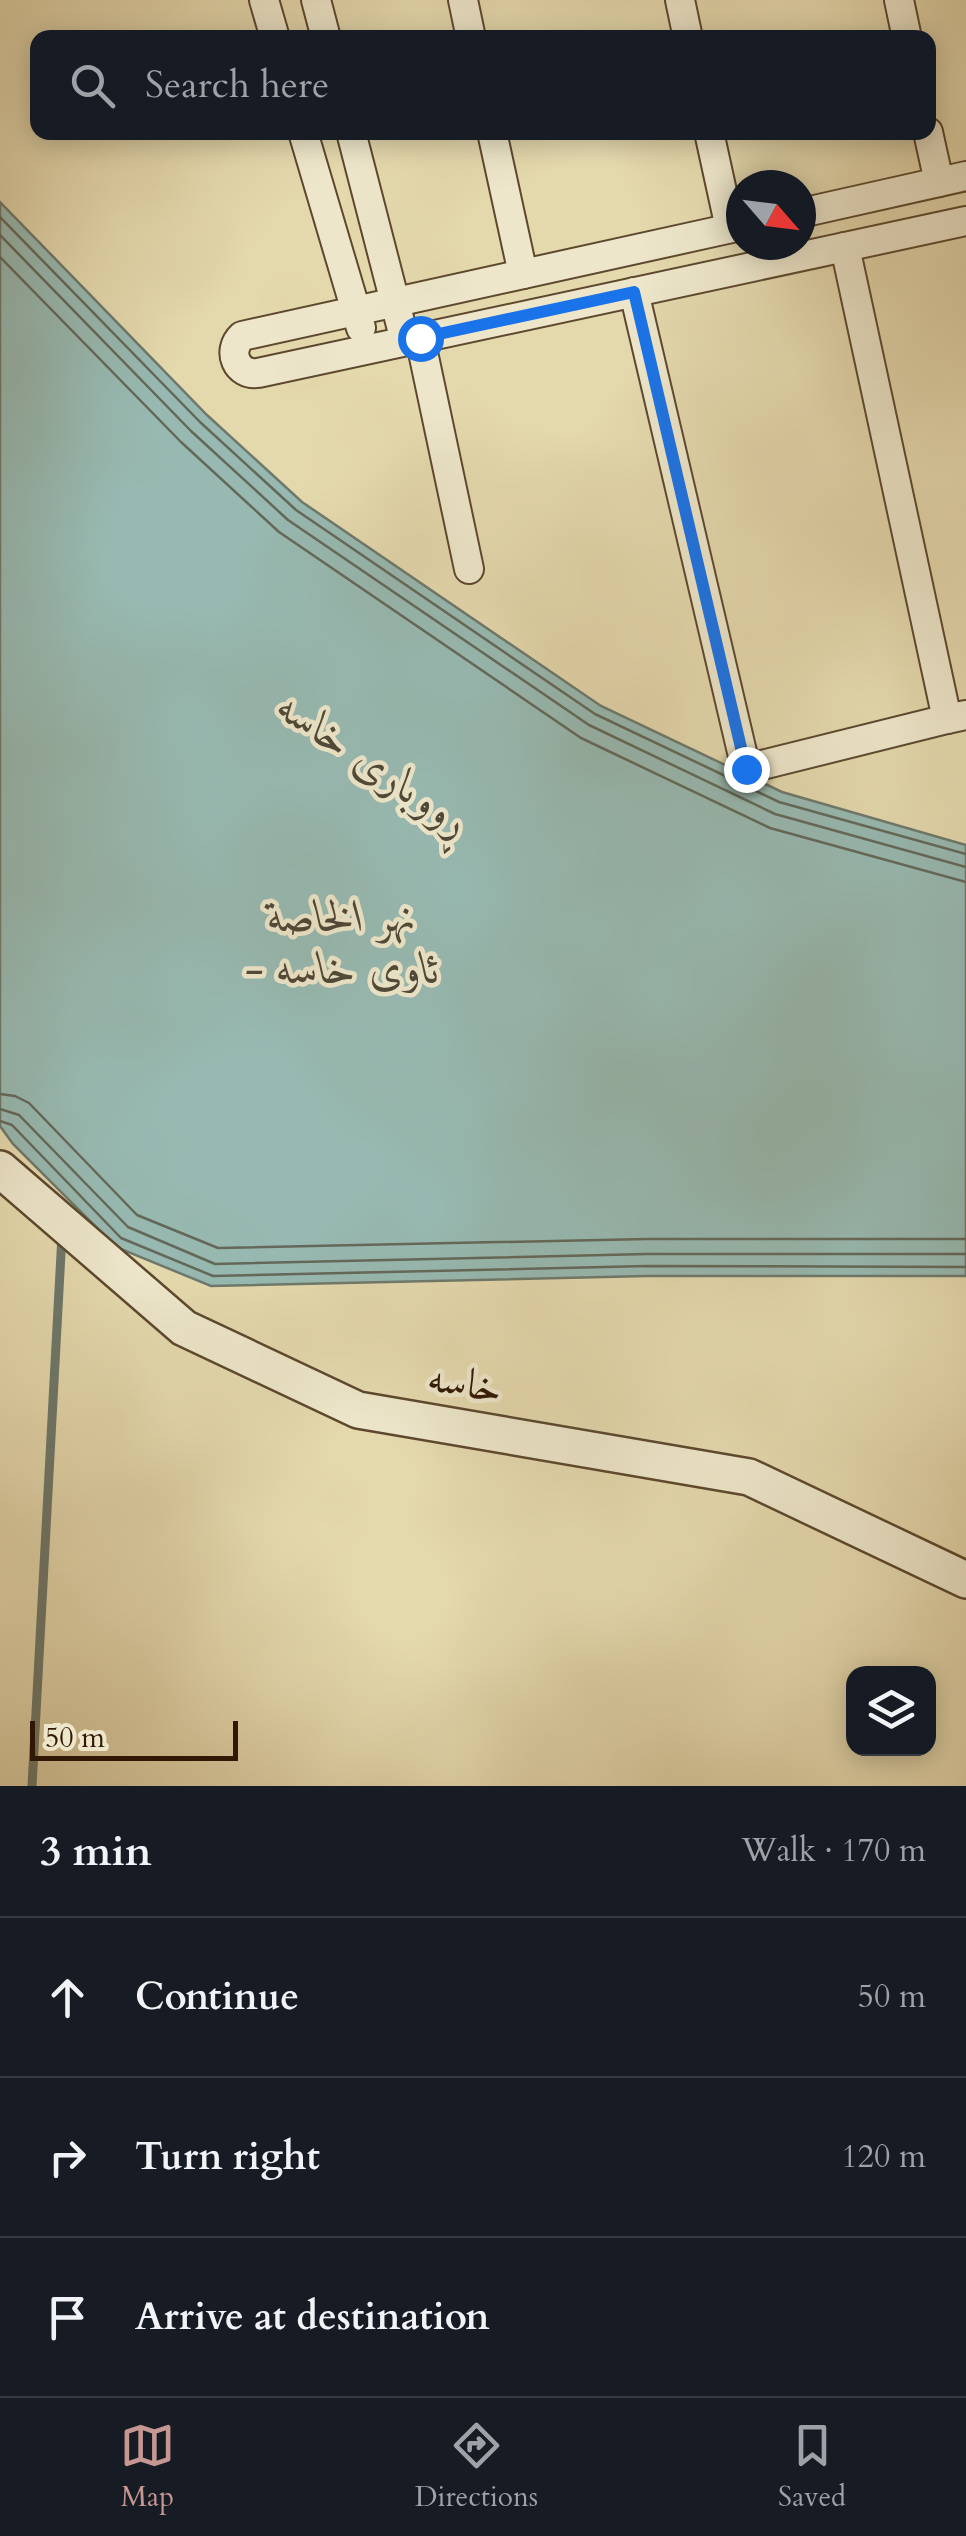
<!DOCTYPE html>
<html lang="en">
<head>
<meta charset="utf-8">
<style>
	body { margin:0; font-family:Cardo,Amiri,serif; background:#242831; color:#f1f3f6 }
	.controls { position:absolute; right:30px; bottom:30px; display:grid; overflow:hidden; border-radius:20px; box-shadow:0 5px 25px #0003 }
	.controls button { width:90px; height:90px; display:grid; place-items:center; padding:0; border:0; border-bottom:2px solid #363941; background:#171b24; color:#f1f3f6; font:50px sans-serif }
	.compass { position:absolute; left:726px; top:170px; width:90px; height:90px; border-radius:50%; background:#171b24; box-shadow:0 5px 25px #0003; rotate:118deg }
	.scale { position:absolute; left:30px; bottom:25px; width:208px; box-sizing:border-box; padding-left:10px; border:5px solid #301804; border-top:0; font-size:28px; line-height:35px; white-space:nowrap; color:#301804; -webkit-text-stroke:8px #ede6ca; paint-order:stroke }
	.stop { position:absolute; width:30px; height:30px; margin:-22px; border:8px solid #1a73e8; border-radius:50%; background:#fff }
	.stop.end { background:#1a73e8; border-color:#fff; box-shadow:0 2px 10px #0008 }
	.list { margin:0; padding:0; list-style:none }
	h2 { display:flex; justify-content:space-between; align-items:center; height:130px; margin:0; padding:0 40px; font-size:42px }
	h2 small { font-size:32px; font-weight:400; color:#9ea1a6 }
	.list li { display:grid; grid-template-columns:65px 1fr auto; gap:30px; align-items:center; box-sizing:border-box; height:160px; padding:0 40px; border-top:2px solid #363941 }
	.list b { display:block; font-size:38px; white-space:nowrap }
	.list em { font-size:32px; font-style:normal; color:#9ea1a6 }
	.icon { flex:none; width:55px; height:55px; fill:none; stroke:currentColor; stroke-width:2; stroke-linecap:round; stroke-linejoin:round }
	.map { position:relative; flex:none; width:966px; height:1786px; overflow:hidden }
	.search { position:absolute; background:#171b24; box-shadow:0 5px 25px #0003; left:30px; right:30px; top:30px; height:110px; display:flex; align-items:center; gap:25px; box-sizing:border-box; padding:0 35px; border-radius:20px; color:#9ea1a6; font-size:38px }
	.sheet { height:610px; background:#171b24 }
	nav { display:flex; justify-content:space-around; align-items:center; box-sizing:border-box; height:140px; border-top:2px solid #363941; background:#171b24; font-size:28px; color:#9ea1a6 }
	nav a { display:grid; justify-items:center; gap:5px }
	nav .on { color:#c59692 }
	.map>svg:first-child { display:block }
	.water { fill:#97b9b1; stroke:#6e796c; stroke-width:2.5 }
	.lines { fill:none; stroke-linecap:round; stroke-linejoin:round }
	.shore { stroke:#64685a; stroke-width:2.5 }
	.stream { stroke:#6e796c; stroke-width:9 }
	.minor-casing { stroke:#5d482e; stroke-width:32 }
	.tertiary-casing { stroke:#5d482e; stroke-width:40 }
	.minor { stroke:#ede6ca; stroke-width:28 }
	.tertiary { stroke:#ede6ca; stroke-width:35 }
	.route { stroke:#1a73e8; stroke-width:12 }
	.labels { text-anchor:middle; dominant-baseline:central; stroke-width:9; stroke-linejoin:round; paint-order:stroke }
	.street-label { font-size:42px; fill:#301804; stroke:#ede6ca }
	.water-label { font-size:45px; font-style:italic; fill:#4f4838; stroke:#ede6ca }
</style>
</head>
<body>
<div class="map">
<svg width="966" height="1786" viewBox="0 0 966 1786">
	<rect width="100%" height="100%" fill="#e4d8ad"/>
	<filter id="stains"><feTurbulence type="fractalNoise" baseFrequency=".002" numOctaves="4"/><feColorMatrix values="0 0 0 0 .2 0 0 0 0 .09 0 0 0 0 .02 0 0 0 .5 -.17"/></filter>
	<radialGradient id="worn" r=".72"><stop offset=".6" stop-color="#630" stop-opacity="0"/><stop offset="1" stop-color="#630" stop-opacity=".3"/></radialGradient>
	<!-- water -->
	<polygon class="water" points="0,202 207,415 302,502 601,706 782,792 966,845 966,1276 647,1276 211,1286 116,1247 13,1144 0,1126"/>
	<g class="lines">
		<!-- shore -->
		<g class="shore">
			<polyline points="0,217 200,422 296,510 595,714 738,782"/>
			<polyline points="0,235 191,431 288,520 589,725 775,814 966,867"/>
			<polyline points="0,257 181,442 279,532 581,738 770,828 966,882"/>
			<polyline points="743,785 779,802 966,854"/>
			<polyline points="0,1094 15,1096 29,1103 137,1215 218,1248 647,1239 966,1239"/>
			<polyline points="0,1109 19,1115 128,1227 215,1264 647,1254 966,1254"/>
			<polyline points="0,1121 12,1125 121,1238 213,1276 647,1266 966,1267"/>
		</g>
		<!-- stream -->
		<polyline class="stream" points="32,1786 62,1235"/>
		<!-- minor casing -->
		<g class="minor-casing">
			<g id="minor">
				<polyline points="264,0 275,38"/>
				<polyline points="316,0 326,38"/>
				<polyline points="463,0 471,38"/>
				<polyline points="680,0 688,38"/>
				<polyline points="899,0 907,38"/>
				<polyline points="303,132 361,328"/>
				<polyline points="351,132 405,341"/>
				<polyline points="492,132 523,274"/>
				<polyline points="709,132 730,228"/>
				<polyline points="928,132 939,182"/>
				<polyline points="801,213 966,176"/>
				<path d="M741,226L242,336C226,351 237,376 258,373L966,221"/>
				<polyline points="845,247 947,719 966,715"/>
				<polyline points="634,292 746,769 947,719"/>
				<polyline points="420,338 469,569"/>
			</g>
		</g>
		<!-- tertiary casing -->
		<g class="tertiary-casing">
			<polyline id="tertiary" points="0,1169 184,1328 358,1410 749,1477 966,1580"/>
		</g>
		<!-- minor -->
		<use href="#minor" class="minor"/>
		<!-- tertiary -->
		<use href="#tertiary" class="tertiary"/>
	</g>
	<g class="lines">
		<!-- route -->
		<polyline class="route" points="420,338 634,292 746,769"/>
	</g>
	<g class="labels">
		<!-- street labels -->
		<g class="street-label">
			<text transform="translate(465 1383) rotate(10)">خاسە</text>
		</g>
		<!-- water labels -->
		<g class="water-label">
			<text transform="translate(374 764) rotate(34)">ڕووباری خاسە</text>
			<text x="342" y="916">نهر الخاصة<tspan x="342" dy="52">- ئاوی خاسە</tspan></text>
		</g>
	</g>
	<rect width="100%" height="100%" filter="url(#stains)"/>
	<rect width="100%" height="100%" fill="url(#worn)"/>
</svg>
<div class="controls">
<button><svg class="icon" aria-label="layers" viewBox="0 0 24 24"><path d="M12 4l9 5-9 5-9-5zM3 14l9 5 9-5"/></svg></button>
</div>
<svg class="compass" viewBox="-18 -18 36 36"><path d="M0-13l5 13h-10z" fill="#e53935"/><path d="M0 13l5-13h-10z" fill="#9ea1a6"/></svg>
<div class="scale">50 m</div>
<div class="stop" style="left:420px;top:338px"></div>
<div class="stop end" style="left:746px;top:769px"></div>
<div class="search"><svg class="icon" aria-label="search" viewBox="0 0 24 24"><circle cx="10" cy="10" r="6"/><path d="M15 15l6 6"/></svg>Search here</div>
</div>
<section class="sheet">
<h2>3 min<small>Walk · 170 m</small></h2>
<ul class="list">
<li><svg class="icon" aria-label="ahead" viewBox="0 0 24 24"><path d="M12 20V5M6 11l6-6 6 6"/></svg><div><b>Continue</b></div><em>50 m</em></li>
<li><svg class="icon" aria-label="right" viewBox="0 0 24 24"><path d="M7 20v-9h11M14 6l5 5-5 5"/></svg><div><b>Turn right</b></div><em>120 m</em></li>
<li><svg class="icon" aria-label="arrive" viewBox="0 0 24 24"><path d="M6 21V4h12l-3 4 3 4H6"/></svg><div><b>Arrive at destination</b></div></li>
</ul>
</section>
<nav>
<a class="on"><svg class="icon" aria-label="map" viewBox="0 0 24 24"><path d="M3 6l6-2 6 2 6-2v14l-6 2-6-2-6 2zM9 4v14M15 6v14"/></svg>Map</a>
<a><svg class="icon" aria-label="directions" viewBox="0 0 24 24"><path d="M12 3l9 9-9 9-9-9zM9 14v-3h6M13 9l2 2-2 2"/></svg>Directions</a>
<a><svg class="icon" aria-label="saved" viewBox="0 0 24 24"><path d="M7 4h10v16l-5-4-5 4z"/></svg>Saved</a>
</nav>
</body>
</html>
